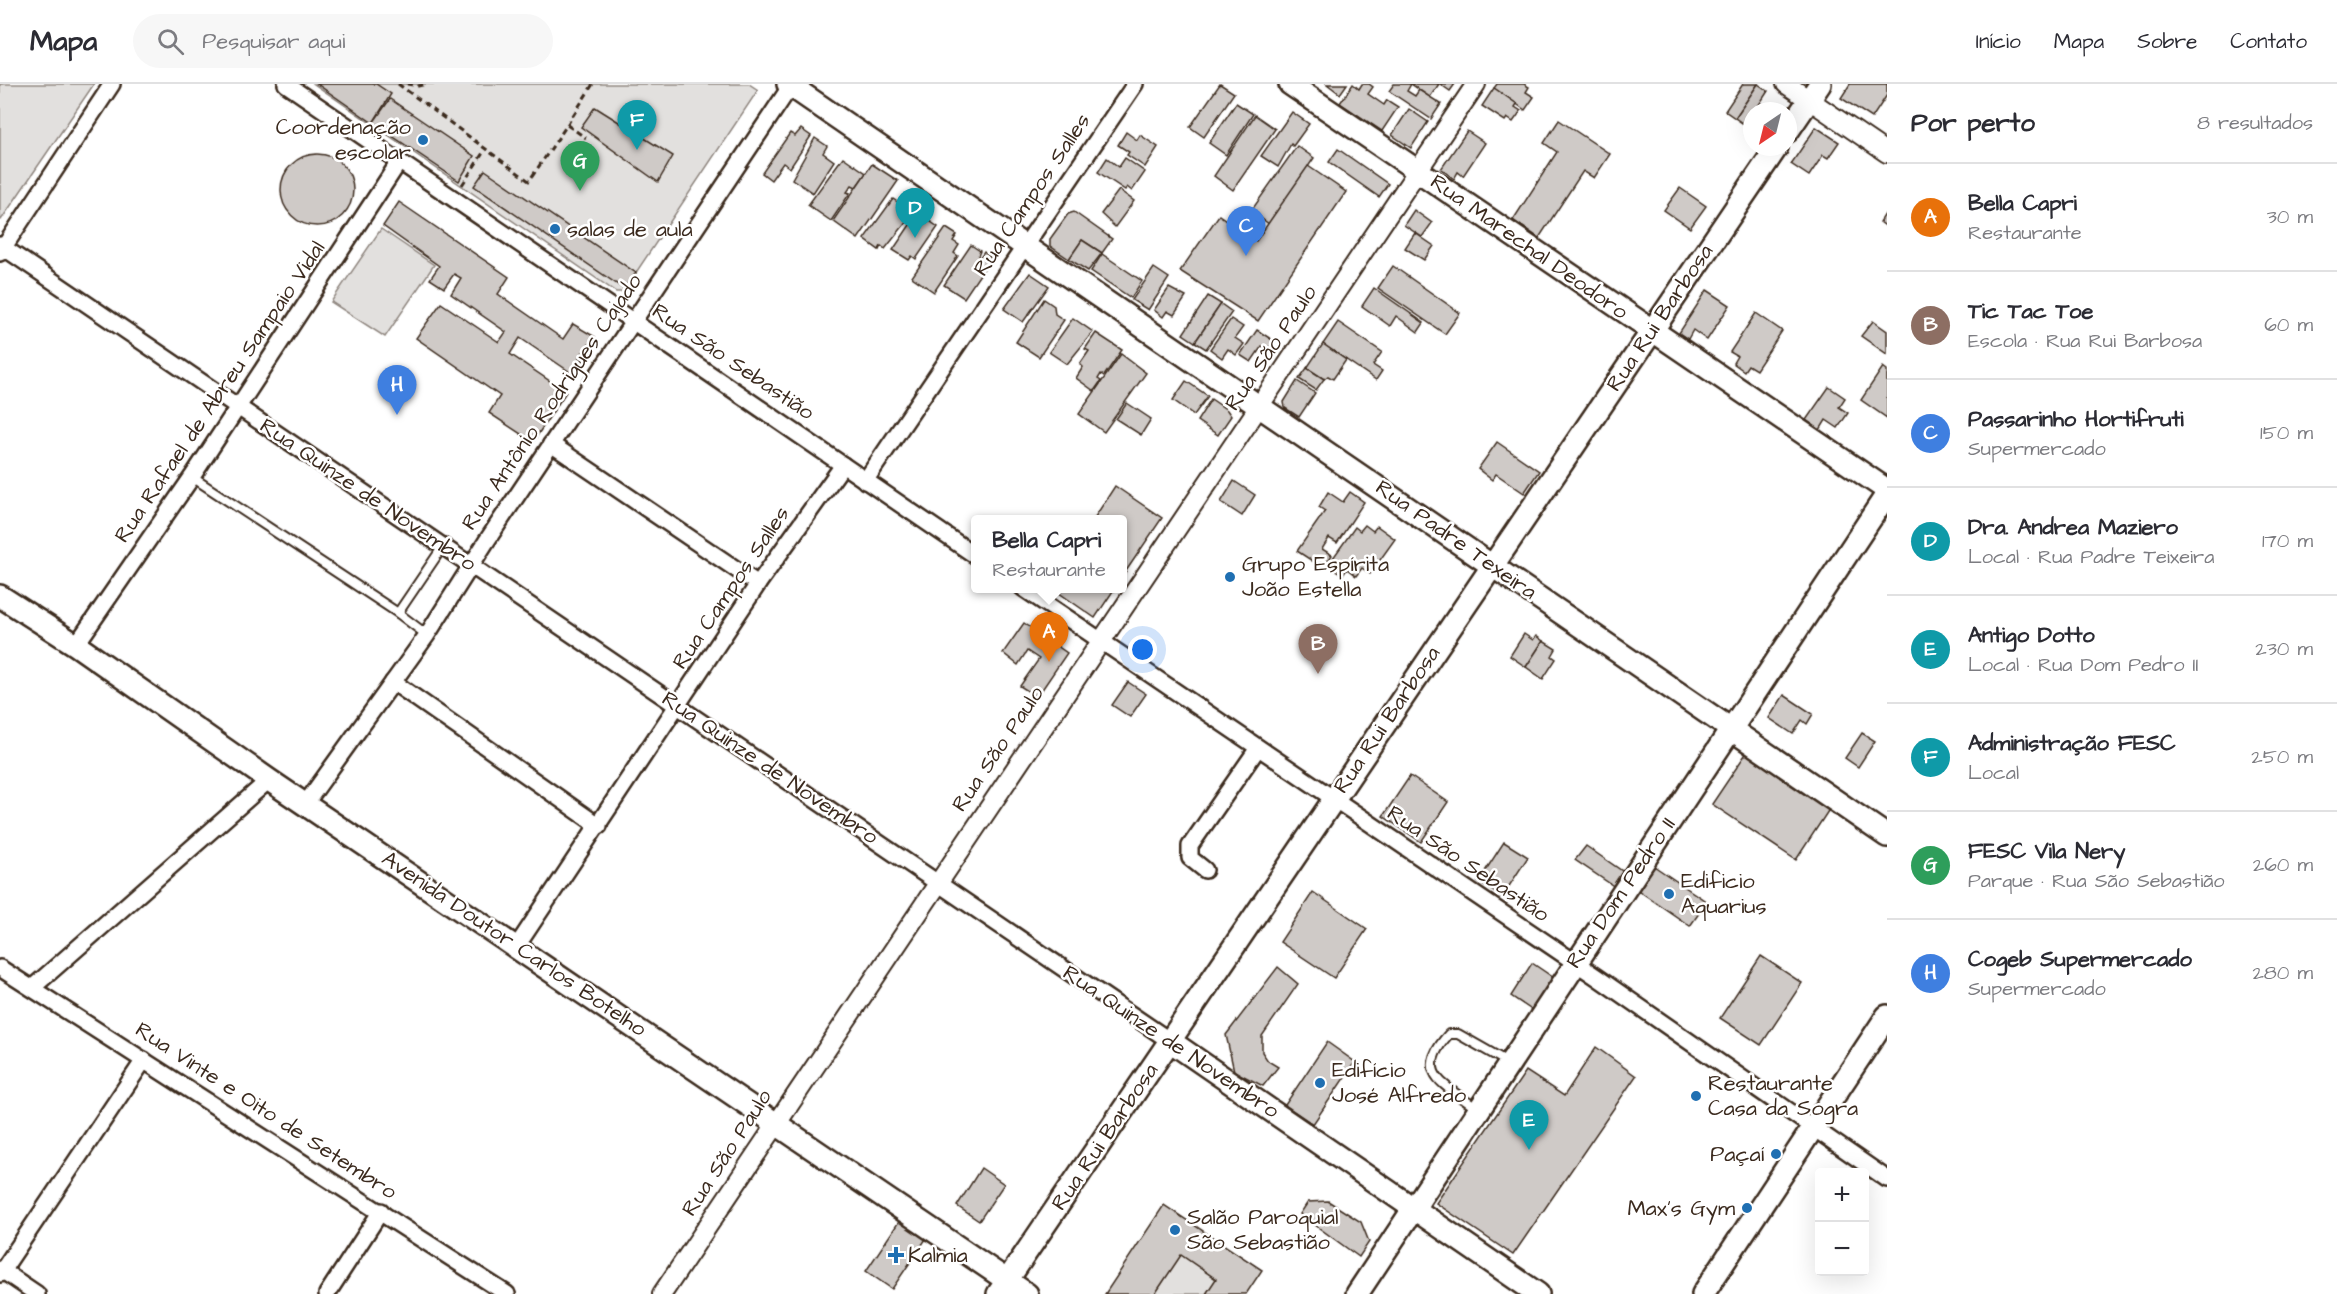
<!DOCTYPE html>
<html lang="pt">
<head>
<meta charset="utf-8">
<style>
	body { margin:0; font-family:"Architects Daughter",sans-serif; background:#f7f7f7; color:#2b2b33 }
	.controls { position:absolute; right:18px; bottom:18px; display:grid; overflow:hidden; border-radius:6px; box-shadow:0 6px 24px #0002 }
	.controls button { width:54px; height:54px; display:grid; place-items:center; padding:0; border:0; border-bottom:2px solid #e1e1e2; background:#fff; color:#2b2b33; font:30px sans-serif }
	.compass { position:absolute; left:1743px; top:18px; width:54px; height:54px; border-radius:50%; background:#fff; box-shadow:0 6px 24px #0002; rotate:215deg }
	.you { position:absolute; left:1143px; top:566px; width:21px; height:21px; margin:-15px; border:4px solid #fff; border-radius:50%; background:#1a73e8; box-shadow:0 0 0 9px #1a73e833 }
	.badge { display:grid; place-items:center; width:39px; height:39px; border-radius:50%; background:#7c3aed; color:#fff; font-size:20px; font-weight:700 }
	.pin { position:absolute; translate:-50% -50px; filter:drop-shadow(0 2px 3px #0008) }
	.pin::after { content:''; position:absolute; top:32px; width:21px; height:18px; background:inherit; clip-path:polygon(0 0,100% 0,50% 100%) }
	.popup { position:absolute; left:971px; top:431px; width:156px; height:78px; box-sizing:border-box; display:grid; place-content:center; border-radius:6px; background:#fff; filter:drop-shadow(0 2px 4px #0005); font-size:20px; white-space:nowrap; color:#7c7c81 }
	.popup b { font-size:22px; color:#2b2b33 }
	.popup::after { content:''; position:absolute; left:50%; top:100%; margin-left:-12px; border:12px solid transparent; border-top-color:#fff }
	.list { margin:0; padding:0; list-style:none }
	h2 { display:flex; justify-content:space-between; align-items:center; height:78px; margin:0; padding:0 24px; font-size:26px }
	h2 small { font-size:20px; font-weight:400; color:#7c7c81 }
	.list li { display:grid; grid-template-columns:39px 1fr auto; gap:18px; align-items:center; box-sizing:border-box; height:108px; padding:0 24px; border-top:2px solid #e1e1e2 }
	.list b { display:block; font-size:22px; white-space:nowrap }
	.list p { margin:0; font-size:20px; white-space:nowrap; color:#7c7c81 }
	.list em { font-size:20px; font-style:normal; color:#7c7c81 }
	.icon { flex:none; width:33px; height:33px; fill:none; stroke:currentColor; stroke-width:2; stroke-linecap:round; stroke-linejoin:round }
	.map { position:relative; flex:none; width:1887px; height:1210px; overflow:hidden }
	header { display:flex; align-items:center; gap:36px; box-sizing:border-box; height:84px; padding:0 30px; background:#fff; border-bottom:2px solid #e1e1e2 }
	header strong { font-size:28px }
	nav { display:flex; gap:33px; margin-inline-start:auto; font-size:21px }
	.search { width:420px; height:54px; background:#f7f7f7; display:flex; align-items:center; gap:15px; box-sizing:border-box; padding:0 21px; border-radius:33px; color:#7c7c81; font-size:22px }
	main { display:flex }
	aside { flex:1; background:#fff }
	.map>svg:first-child { display:block }
	.green { fill:#e2e0de; stroke:#8e857e; stroke-width:1.5 }
	.building { fill:#cfcac7; stroke:#3b2a1e; stroke-width:1.5 }
	.lines { fill:none; stroke-linecap:round; stroke-linejoin:round }
	.service-casing { stroke:#3b2a1e; stroke-width:12 }
	.minor-casing { stroke:#3b2a1e; stroke-width:20 }
	.tertiary-casing { stroke:#3b2a1e; stroke-width:22 }
	.secondary-casing { stroke:#3b2a1e; stroke-width:26 }
	.path { stroke:#3b2a1e; stroke-width:3; stroke-dasharray:6 4.5; stroke-linecap:butt }
	.service { stroke:#fff; stroke-width:8 }
	.minor { stroke:#fff; stroke-width:15 }
	.tertiary { stroke:#fff; stroke-width:18 }
	.secondary { stroke:#fff; stroke-width:21 }
	.poi-dot { fill:#1f6fb2; stroke:#fff; stroke-width:2 }
	.labels { text-anchor:middle; dominant-baseline:central; stroke-width:5; stroke-linejoin:round; paint-order:stroke }
	.poi-label { font-size:22px; fill:#3b2a1e; stroke:#fff; text-anchor:start }
	.street-label { font-size:22px; fill:#3b2a1e; stroke:#fff }
</style>
</head>
<body>
<header>
<strong>Mapa</strong>
<div class="search"><svg class="icon" aria-label="search" viewBox="0 0 24 24"><circle cx="10" cy="10" r="6"/><path d="M15 15l6 6"/></svg>Pesquisar aqui</div>
<nav><a>Início</a><a>Mapa</a><a>Sobre</a><a>Contato</a></nav>
</header>
<main>
<div class="map">
<svg width="1887" height="1210" viewBox="0 0 1887 1210">
	<rect width="100%" height="100%" fill="#fff"/>
	<filter id="ink" filterUnits="userSpaceOnUse"><feTurbulence type="fractalNoise" baseFrequency=".0167" numOctaves="2"/><feDisplacementMap in="SourceGraphic" scale="12" xChannelSelector="R" yChannelSelector="G"/><feConvolveMatrix kernelMatrix="1 2 1 2 8 2 1 2 1" color-interpolation-filters="sRGB"/></filter>
	<g filter="url(#ink)">
		<!-- green -->
		<g class="green">
			<polygon points="0,0 94,0 1,136 0,135"/>
			<polygon points="314,0 749,0 758,6 623,208 616,208"/>
			<polygon points="381,145 434,181 385,253 331,218"/>
			<polygon points="1181,1171 1216,1195 1206,1210 1155,1210"/>
		</g>
		<!-- building -->
		<g class="building">
			<polygon points="317,0 376,0 391,10 373,39"/>
			<polygon points="1220,0 1234,9 1204,53 1190,43"/>
			<polygon points="1327,0 1347,0 1340,10"/>
			<polygon points="1353,0 1359,5 1362,0 1369,0 1373,3 1368,10 1384,21 1387,16 1398,23 1382,47 1340,19"/>
			<polygon points="1394,0 1411,0 1407,7 1415,12 1419,6 1441,20 1431,35 1389,7"/>
			<polygon points="1411,0 1439,0 1430,13"/>
			<polygon points="1440,0 1455,0 1450,7"/>
			<polygon points="1497,0 1524,0 1529,3 1526,8 1534,13 1525,26 1494,4"/>
			<polygon points="1743,0 1758,0 1735,34 1725,27"/>
			<polygon points="1758,0 1768,7 1755,27 1752,27 1745,41 1735,34"/>
			<polygon points="1850,0 1887,0 1887,11 1872,34 1841,14"/>
			<polygon points="1494,4 1517,20 1515,23 1521,27 1513,38 1507,34 1505,37 1482,22"/>
			<polygon points="390,15 474,72 459,97 373,39"/>
			<polygon points="1236,19 1253,30 1226,71 1209,59"/>
			<polygon points="595,23 673,72 658,98 581,43"/>
			<polygon points="1409,25 1428,38 1411,64 1392,51"/>
			<polygon points="1292,28 1309,40 1293,62 1291,60 1278,83 1261,72"/>
			<polygon points="1255,31 1275,45 1233,106 1214,92"/>
			<polygon points="1559,36 1610,70 1594,94 1583,87 1539,154 1513,136 1557,68 1544,59"/>
			<polygon points="1816,43 1839,58 1828,74 1823,71 1809,92 1791,80"/>
			<polygon points="801,45 811,52 790,84 783,79 771,96 762,89 790,49 795,52"/>
			<polygon points="1467,47 1485,59 1463,92 1458,88 1454,95 1441,85"/>
			<polygon points="1126,48 1137,56 1140,51 1158,63 1145,83 1127,71 1129,68 1118,61"/>
			<polygon points="815,54 827,62 823,69 834,77 813,109 792,95"/>
			<polygon points="1297,62 1314,74 1269,140 1251,127"/>
			<polygon points="1338,65 1388,100 1379,113 1329,78"/>
			<circle cx="317" cy="106" r="36"/>
			<polygon points="843,73 866,89 856,103 852,101 847,108 850,109 831,137 808,121"/>
			<polygon points="1107,74 1119,83 1125,74 1145,88 1132,107 1127,103 1125,106 1098,88"/>
			<polygon points="872,80 898,97 858,155 833,137"/>
			<polygon points="1308,82 1346,108 1258,237 1180,187 1219,131 1256,157"/>
			<polygon points="485,86 636,189 624,205 474,102"/>
			<polygon points="1680,104 1706,122 1690,144 1664,126"/>
			<polygon points="1119,106 1134,117 1115,143 1101,130"/>
			<polygon points="912,107 924,116 885,165 881,162 879,166 864,155 893,115 902,121"/>
			<polygon points="399,118 509,193 498,210 563,255 573,240 595,253 579,273 586,278 576,292 520,254 510,270 566,308 533,358 489,329 500,312 416,254 441,219 499,258 506,248 451,210 461,194 454,190 444,204 430,195 439,182 383,142"/>
			<polygon points="1414,126 1432,139 1422,153 1404,141"/>
			<polygon points="1887,127 1887,143 1880,138"/>
			<polygon points="1074,128 1112,155 1102,169 1082,156 1069,175 1050,162 1050,155 1068,130"/>
			<polygon points="918,129 938,143 916,175 912,172 909,176 893,166"/>
			<polygon points="946,144 957,151 953,157 959,161 954,169 958,172 934,208 912,193"/>
			<polygon points="1415,149 1434,162 1424,176 1405,164"/>
			<polygon points="1082,156 1102,169 1088,187 1069,175"/>
			<polygon points="971,161 980,167 978,172 980,174 984,168 991,174 964,214 944,201"/>
			<polygon points="1102,170 1142,197 1131,214 1091,187"/>
			<polygon points="1393,182 1460,229 1445,250 1378,204"/>
			<polygon points="1154,184 1169,194 1148,226 1132,216"/>
			<polygon points="1030,189 1049,202 1023,238 1004,225"/>
			<polygon points="1169,204 1186,213 1174,231 1167,227 1163,233 1154,226"/>
			<polygon points="1374,204 1424,239 1418,248 1396,232 1390,242 1362,222"/>
			<polygon points="1707,206 1730,221 1707,256 1693,246 1688,255 1679,249"/>
			<polygon points="1208,212 1221,220 1195,258 1183,250"/>
			<polygon points="1044,215 1054,222 1055,230 1064,236 1039,273 1016,258"/>
			<polygon points="1221,220 1232,228 1206,265 1195,258"/>
			<polygon points="1756,229 1782,247 1756,286 1748,281 1744,287 1733,279 1737,272 1730,268"/>
			<polygon points="1073,234 1093,248 1067,280 1049,268"/>
			<polygon points="1231,235 1243,243 1235,254 1244,260 1236,271 1228,265 1222,274 1210,265"/>
			<polygon points="1873,237 1887,247 1887,270 1861,252"/>
			<polygon points="1338,238 1382,268 1373,281 1382,287 1376,296 1323,260"/>
			<polygon points="1257,246 1274,257 1268,266 1262,262 1251,278 1240,271"/>
			<polygon points="1096,249 1122,266 1104,292 1101,290 1098,295 1101,297 1094,307 1076,294 1083,283 1080,280 1089,267 1085,265"/>
			<polygon points="1323,260 1346,276 1333,295 1328,292 1324,295 1307,284"/>
			<polygon points="1121,270 1146,289 1104,348 1079,330"/>
			<polygon points="1883,283 1887,286 1887,334 1861,316"/>
			<polygon points="1307,284 1324,295 1316,306 1299,295"/>
			<polygon points="1186,297 1208,312 1194,331 1173,316"/>
			<polygon points="1297,297 1315,309 1299,333 1285,324 1284,318"/>
			<polygon points="1829,303 1845,314 1839,323 1848,329 1838,344 1826,336 1820,346 1806,336"/>
			<polygon points="1211,315 1227,326 1231,332 1218,351 1197,337"/>
			<polygon points="1127,319 1151,335 1141,351 1116,335"/>
			<polygon points="1497,358 1539,387 1524,409 1496,390 1492,396 1478,385"/>
			<polygon points="1234,397 1255,411 1242,432 1221,418"/>
			<polygon points="1115,402 1162,434 1122,493 1122,436 1093,436"/>
			<polygon points="1328,408 1343,418 1350,408 1364,418 1337,459 1329,454 1322,465 1332,471 1323,484 1297,467 1325,427 1319,423"/>
			<polygon points="1365,441 1373,447 1377,442 1395,455 1370,490 1362,484 1356,492 1347,485 1343,491 1328,481 1355,443 1360,447"/>
			<polygon points="1052,504 1115,504 1095,534"/>
			<polygon points="1024,539 1067,569 1037,613 1020,602 1039,575 1027,567 1018,581 1003,569"/>
			<polygon points="1524,550 1533,556 1536,552 1543,557 1526,583 1510,572"/>
			<polygon points="1543,557 1556,565 1552,572 1556,575 1543,595 1526,583"/>
			<polygon points="1128,598 1146,610 1130,633 1112,621"/>
			<polygon points="1784,611 1813,630 1807,640 1802,636 1793,650 1769,634"/>
			<polygon points="1862,649 1875,657 1858,683 1845,674"/>
			<polygon points="1747,668 1830,724 1796,776 1712,720"/>
			<polygon points="1410,692 1448,718 1421,758 1383,732"/>
			<polygon points="1504,758 1528,773 1502,813 1478,798"/>
			<polygon points="1586,762 1625,789 1615,803 1575,776"/>
			<polygon points="1648,778 1707,818 1690,842 1632,802"/>
			<polygon points="1313,808 1367,845 1334,894 1280,858"/>
			<polygon points="1761,872 1802,899 1761,961 1720,934"/>
			<polygon points="1532,879 1554,894 1533,927 1511,912"/>
			<polygon points="1278,883 1298,900 1262,952 1262,968 1268,977 1278,983 1263,1002 1234,987 1226,951"/>
			<polygon points="1327,958 1355,978 1313,1040 1285,1021"/>
			<polygon points="1596,963 1636,992 1513,1171 1436,1119 1526,987 1564,1012"/>
			<polygon points="981,1084 1004,1100 979,1137 957,1122"/>
			<polygon points="1328,1117 1361,1138 1369,1158 1359,1173 1300,1130 1308,1118"/>
			<polygon points="1164,1121 1262,1186 1246,1210 1206,1210 1216,1195 1181,1171 1155,1210 1105,1210"/>
			<polygon points="900,1136 926,1155 892,1205 866,1187"/>
		</g>
		<g class="lines">
			<!-- service casing -->
			<g class="service-casing">
				<g id="service">
					<polyline points="192,393 398,529"/>
					<polyline points="427,551 398,529 444,461"/>
					<path d="M1477,1025C1445,1000 1412,990 1449,950H1458L1509,979"/>
				</g>
			</g>
			<!-- minor casing -->
			<g class="minor-casing">
				<g id="minor">
					<polyline points="286,0 976,472"/>
					<polyline points="0,161 1170,957"/>
					<polyline points="0,169 112,0"/>
					<polyline points="551,360 758,500"/>
					<polyline points="865,397 1135,0"/>
					<polyline points="1023,504 1598,894 1887,1095"/>
					<polyline points="76,561 192,393 399,78"/>
					<polyline points="393,598 599,742"/>
					<polyline points="306,719 427,551 486,458 792,0"/>
					<polyline points="1205,786 1190,774 1190,762 1258,664"/>
					<polyline points="517,862 758,500 843,381"/>
					<polyline points="0,884 507,1210"/>
					<polyline points="32,904 269,696"/>
					<polyline points="0,1185 37,1210"/>
					<polyline points="0,1190 144,976"/>
					<polyline points="327,1210 381,1127"/>
				</g>
			</g>
			<!-- tertiary casing -->
			<g class="tertiary-casing">
				<g id="tertiary">
					<polyline points="1786,0 1887,69"/>
					<polyline points="662,1210 1476,0"/>
				</g>
			</g>
			<!-- secondary casing -->
			<g class="secondary-casing">
				<g id="secondary">
					<polyline points="788,0 1887,752"/>
					<polyline points="1290,0 1887,406"/>
					<polyline points="1788,47 1820,0"/>
					<polyline points="0,512 76,561 269,696 1027,1210"/>
					<polyline points="1170,957 1538,1210"/>
					<polyline points="998,1210 1777,63"/>
					<polyline points="1357,1210 1887,410"/>
					<polyline points="1703,1210 1887,932"/>
				</g>
			</g>
			<!-- path -->
			<g class="path">
				<polyline points="398,0 529,97 567,41 586,54"/>
				<polyline points="407,0 418,2 426,0"/>
				<polyline points="567,41 593,0"/>
				<polyline points="462,101 485,66"/>
			</g>
			<!-- service -->
			<use href="#service" class="service"/>
			<!-- minor -->
			<use href="#minor" class="minor"/>
			<!-- tertiary -->
			<use href="#tertiary" class="tertiary"/>
			<!-- secondary -->
			<use href="#secondary" class="secondary"/>
		</g>
	</g>
	<!-- markers -->
	<g class="poi-dot">
		<circle cx="423" cy="56" r="6"/>
		<circle cx="555" cy="145" r="6"/>
		<circle cx="1230" cy="493" r="6"/>
		<circle cx="1669" cy="810" r="6"/>
		<circle cx="1320" cy="999" r="6"/>
		<circle cx="1696" cy="1012" r="6"/>
		<circle cx="1776" cy="1070" r="6"/>
		<circle cx="1747" cy="1124" r="6"/>
		<circle cx="1175" cy="1146" r="6"/>
		<path d="M893 1162h6v6h6v6h-6v6h-6v-6h-6v-6h6z"/>
	</g>
	<g class="labels">
		<!-- poi labels -->
		<g class="poi-label">
			<text x="411" y="43" text-anchor="end">Coordenação<tspan x="411" dy="25">escolar</tspan></text>
			<text x="567" y="145">salas de aula</text>
			<text x="1242" y="480">Grupo Espírita<tspan x="1242" dy="25">João Estella</tspan></text>
			<text x="1681" y="797">Edificio<tspan x="1681" dy="25">Aquarius</tspan></text>
			<text x="1332" y="986">Edifício<tspan x="1332" dy="25">José Alfredo</tspan></text>
			<text x="1708" y="999">Restaurante<tspan x="1708" dy="25">Casa da Sogra</tspan></text>
			<text x="1764" y="1070" text-anchor="end">Paçaí</text>
			<text x="1735" y="1124" text-anchor="end">Max's Gym</text>
			<text x="1187" y="1133">Salão Paroquial<tspan x="1187" dy="25">São Sebastião</tspan></text>
			<text x="908" y="1171">Kalmia</text>
		</g>
		<!-- street labels -->
		<g class="street-label">
			<text transform="translate(1032 111) rotate(-56)">Rua Campos Salles</text>
			<text transform="translate(1529 163) rotate(35)">Rua Marechal Deodoro</text>
			<text transform="translate(1660 234) rotate(-56)">Rua Rui Barbosa</text>
			<text transform="translate(1271 264) rotate(-56)">Rua São Paulo</text>
			<text transform="translate(733 278) rotate(34)">Rua São Sebastião</text>
			<text transform="translate(220 308) rotate(-56)">Rua Rafael de Abreu Sampaio Vidal</text>
			<text transform="translate(552 318) rotate(-56)">Rua Antônio Rodrigues Cajado</text>
			<text transform="translate(368 411) rotate(34)">Rua Quinze de Novembro</text>
			<text transform="translate(1456 456) rotate(35)">Rua Padre Texeira</text>
			<text transform="translate(731 504) rotate(-56)">Rua Campos Salles</text>
			<text transform="translate(1387 636) rotate(-56)">Rua Rui Barbosa</text>
			<text transform="translate(998 665) rotate(-56)">Rua São Paulo</text>
			<text transform="translate(770 684) rotate(34)">Rua Quinze de Novembro</text>
			<text transform="translate(1468 780) rotate(34)">Rua São Sebastião</text>
			<text transform="translate(1621 809) rotate(-56)">Rua Dom Pedro II</text>
			<text transform="translate(514 860) rotate(34)">Avenida Doutor Carlos Botelho</text>
			<text transform="translate(1171 958) rotate(34)">Rua Quinze de Novembro</text>
			<text transform="translate(266 1027) rotate(33)">Rua Vinte e Oito de Setembro</text>
			<text transform="translate(1105 1053) rotate(-56)">Rua Rui Barbosa</text>
			<text transform="translate(727 1069) rotate(-57)">Rua São Paulo</text>
		</g>
	</g>
</svg>
<div class="controls">
<button>+</button>
<button>−</button>
</div>
<svg class="compass" viewBox="-18 -18 36 36"><path d="M0-13l5 13h-10z" fill="#e53935"/><path d="M0 13l5-13h-10z" fill="#7c7c81"/></svg>
<div class="you"></div>
<div class="pin badge" style="left:1049px;top:578px;background:#e8710a">A</div>
<div class="popup"><b>Bella Capri</b>Restaurante</div>
<div class="pin badge" style="left:1318px;top:590px;background:#8d6e63">B</div>
<div class="pin badge" style="left:1246px;top:172px;background:#3f7fe0">C</div>
<div class="pin badge" style="left:915px;top:154px;background:#0f9aa8">D</div>
<div class="pin badge" style="left:1529px;top:1066px;background:#0f9aa8">E</div>
<div class="pin badge" style="left:637px;top:66px;background:#0f9aa8">F</div>
<div class="pin badge" style="left:580px;top:107px;background:#2e9e5b">G</div>
<div class="pin badge" style="left:397px;top:331px;background:#3f7fe0">H</div>
</div>
<aside>
<h2>Por perto<small>8 resultados</small></h2>
<ul class="list">
<li><span class="badge" style="background:#e8710a">A</span><div><b>Bella Capri</b><p>Restaurante</p></div><em>30 m</em></li>
<li><span class="badge" style="background:#8d6e63">B</span><div><b>Tic Tac Toe</b><p>Escola · Rua Rui Barbosa</p></div><em>60 m</em></li>
<li><span class="badge" style="background:#3f7fe0">C</span><div><b>Passarinho Hortifruti</b><p>Supermercado</p></div><em>150 m</em></li>
<li><span class="badge" style="background:#0f9aa8">D</span><div><b>Dra. Andrea Maziero</b><p>Local · Rua Padre Teixeira</p></div><em>170 m</em></li>
<li><span class="badge" style="background:#0f9aa8">E</span><div><b>Antigo Dotto</b><p>Local · Rua Dom Pedro II</p></div><em>230 m</em></li>
<li><span class="badge" style="background:#0f9aa8">F</span><div><b>Administração FESC</b><p>Local</p></div><em>250 m</em></li>
<li><span class="badge" style="background:#2e9e5b">G</span><div><b>FESC Vila Nery</b><p>Parque · Rua São Sebastião</p></div><em>260 m</em></li>
<li><span class="badge" style="background:#3f7fe0">H</span><div><b>Cogeb Supermercado</b><p>Supermercado</p></div><em>280 m</em></li>
</ul>
</aside>
</main>
</body>
</html>
